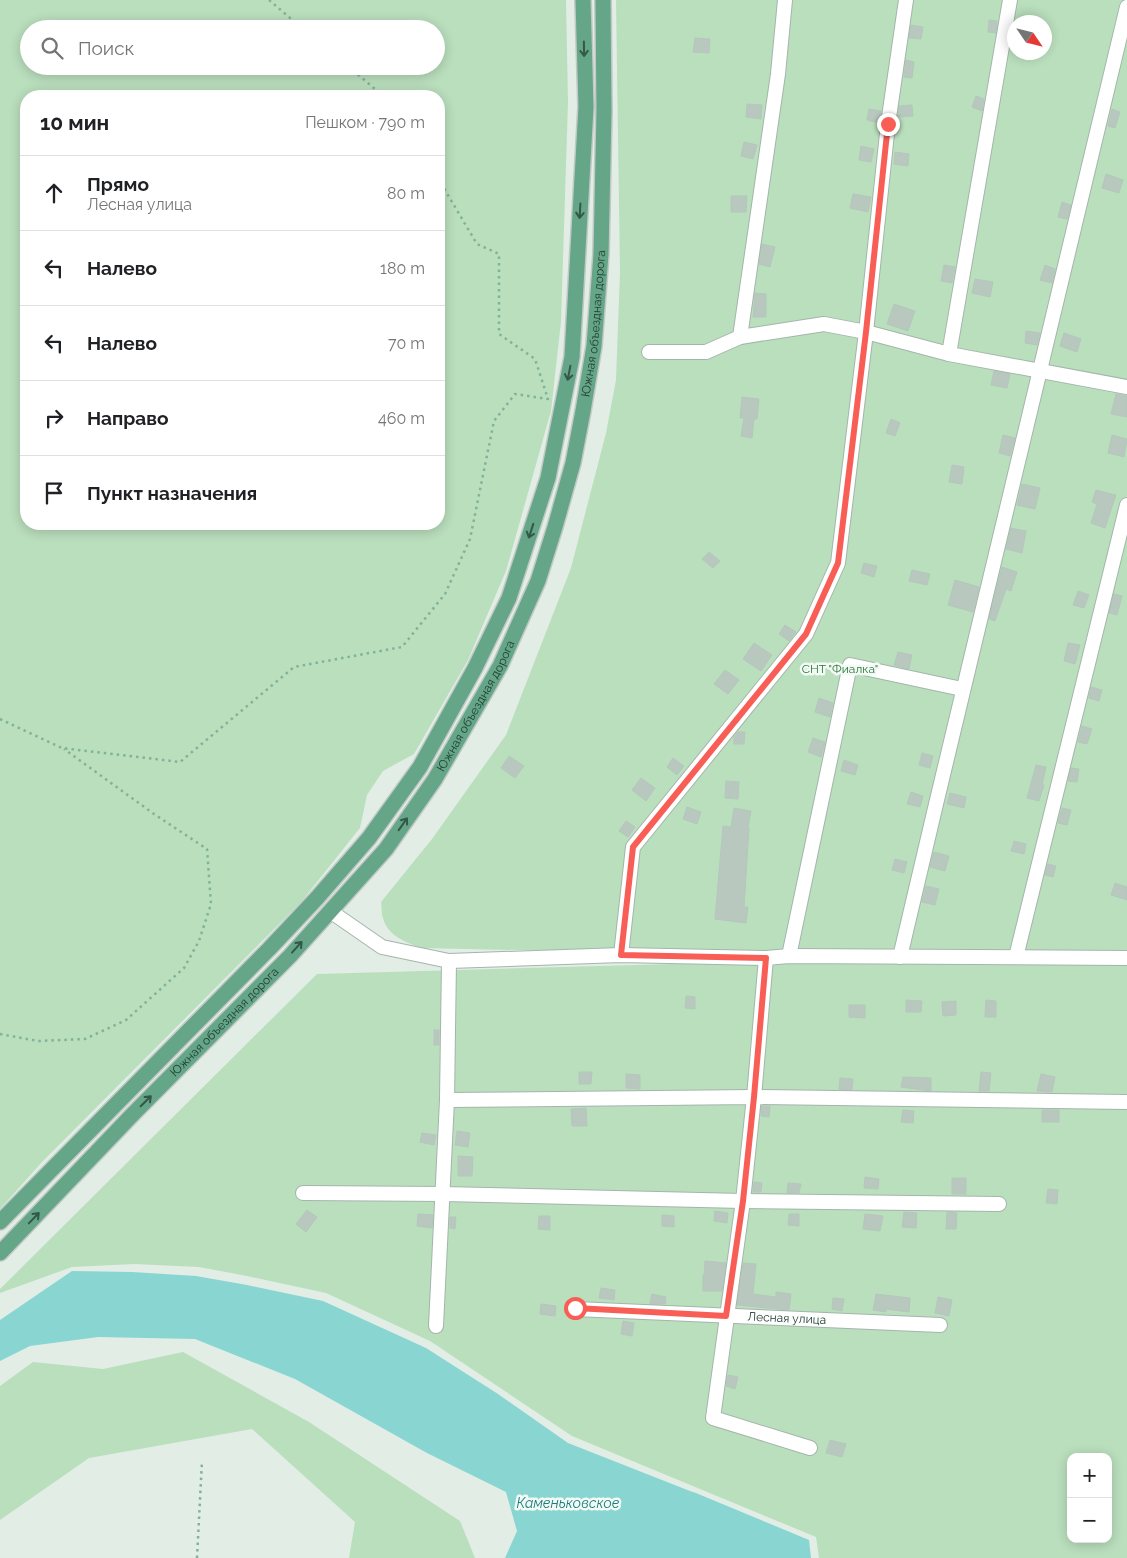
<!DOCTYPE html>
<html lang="ru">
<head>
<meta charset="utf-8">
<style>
	body { margin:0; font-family:Raleway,sans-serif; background:#f2f2f2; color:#202124 }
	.controls { position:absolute; right:15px; bottom:15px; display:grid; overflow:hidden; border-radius:10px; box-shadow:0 2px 12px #0003 }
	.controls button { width:45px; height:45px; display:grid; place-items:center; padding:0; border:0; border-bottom:1px solid #e0e0e0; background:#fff; color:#202124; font:25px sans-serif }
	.compass { position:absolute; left:1007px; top:15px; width:45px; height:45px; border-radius:50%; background:#fff; box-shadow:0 2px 12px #0003; rotate:125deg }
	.stop { position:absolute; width:15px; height:15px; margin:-11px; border:4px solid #f85e56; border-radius:50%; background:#fff }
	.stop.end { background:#f85e56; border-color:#fff; box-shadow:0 1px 5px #0008 }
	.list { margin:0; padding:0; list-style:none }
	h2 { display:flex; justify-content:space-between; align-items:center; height:65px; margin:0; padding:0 20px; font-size:21px }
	h2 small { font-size:16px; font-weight:400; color:#757577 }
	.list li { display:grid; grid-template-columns:32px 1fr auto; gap:15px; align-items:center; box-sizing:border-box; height:75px; padding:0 20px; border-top:1px solid #e0e0e0 }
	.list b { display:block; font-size:19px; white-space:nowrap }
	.list p { margin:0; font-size:16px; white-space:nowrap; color:#757577 }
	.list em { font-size:16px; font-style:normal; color:#757577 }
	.icon { flex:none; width:28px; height:28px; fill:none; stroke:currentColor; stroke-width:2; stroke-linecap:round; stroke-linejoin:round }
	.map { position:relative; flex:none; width:1127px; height:1558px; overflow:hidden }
	.search { position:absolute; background:#fff; box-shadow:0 2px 12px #0003; left:20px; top:20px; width:425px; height:55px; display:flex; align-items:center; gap:12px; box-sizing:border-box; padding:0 18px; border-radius:28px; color:#757577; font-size:19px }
	.panel { position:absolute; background:#fff; box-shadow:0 2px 12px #0003; left:20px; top:90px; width:425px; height:440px; border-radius:20px }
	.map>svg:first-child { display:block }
	.green { fill:#badfbd; fill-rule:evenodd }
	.water { fill:#88d5d2 }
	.building { fill:#b8c8bf; stroke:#b4c7bc }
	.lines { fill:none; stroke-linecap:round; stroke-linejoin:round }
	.minor-casing { stroke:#a4b5ac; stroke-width:16 }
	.major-casing { stroke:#c1c9c5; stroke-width:18 }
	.path { stroke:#81b29a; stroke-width:2.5; stroke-dasharray:2.5 4; stroke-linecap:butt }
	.minor { stroke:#fff; stroke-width:14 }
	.major { stroke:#65a588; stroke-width:15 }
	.oneway { stroke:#325847 }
	.route { stroke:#f85e56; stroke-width:6 }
	.labels { text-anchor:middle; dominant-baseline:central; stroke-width:5; stroke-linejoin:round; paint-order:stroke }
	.street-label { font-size:12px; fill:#213f31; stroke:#f3f9f5 }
	.park-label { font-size:12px; fill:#297839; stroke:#f3f9f5 }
	.water-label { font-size:14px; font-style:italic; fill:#187e7c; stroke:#f3f9f5 }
</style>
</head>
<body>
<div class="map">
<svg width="1127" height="1558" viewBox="0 0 1127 1558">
	<rect width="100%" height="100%" fill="#e2ede6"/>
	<!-- green -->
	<g class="green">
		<path d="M0,0H566L568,102L561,322L551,411L506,571L468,660L414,754L383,771L367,795L360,828L301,902L42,1162L0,1209ZM29,29H436V66H29ZM26,96H439V524H26Z"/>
		<path d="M616,0H1127V1558H819L816,1537L572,1436L430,1341L326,1293L247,1276L199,1267L134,1264L72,1267L0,1293V1289L317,974L885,958L422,948C406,943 387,935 383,918C381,913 382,907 381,902L432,839L506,735L571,568L606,433L616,380L620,272ZM1014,22H1044V52H1014ZM1071,1457H1108V1539H1071Z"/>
		<polygon points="183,1352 309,1422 460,1521 475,1558 349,1558 355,1522 252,1429 89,1458 0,1520 0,1386 33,1362 103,1369"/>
	</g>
	<!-- water -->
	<polygon class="water" points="72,1271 132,1272 196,1276 247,1285 323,1301 426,1348 498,1394 568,1443 695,1493 691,1491 809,1540 811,1558 505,1558 517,1531 506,1492 427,1453 295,1379 195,1339 98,1337 30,1346 0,1361 0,1320"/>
	<!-- building -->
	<g class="building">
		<polygon points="989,20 997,21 996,33 988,32"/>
		<polygon points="911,25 923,27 921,39 909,38"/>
		<polygon points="695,38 710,39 709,53 693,52"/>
		<polygon points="906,60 914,62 912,78 904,77"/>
		<polygon points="976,96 984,99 982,111 972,107"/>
		<polygon points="747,104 762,105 761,119 746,117"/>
		<polygon points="912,105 913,116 898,117 899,106"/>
		<polygon points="869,109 881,111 879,123 867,120"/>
		<polygon points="1112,109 1120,112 1115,128 1108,126"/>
		<polygon points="744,142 757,145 753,159 741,156"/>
		<polygon points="861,146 874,149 871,162 859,160"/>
		<polygon points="895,152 909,154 908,166 894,164"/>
		<polygon points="1106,174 1123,180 1119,193 1102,188"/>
		<polygon points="853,194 871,197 868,212 850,208"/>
		<polygon points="731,196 747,196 746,212 731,212"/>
		<polygon points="1062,202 1071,205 1067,219 1058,217"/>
		<polygon points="762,244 775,247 770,267 759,264"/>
		<polygon points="944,265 955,267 952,283 941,281"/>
		<polygon points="1045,265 1055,269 1052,283 1040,280"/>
		<polygon points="975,279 993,282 990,297 972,293"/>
		<polygon points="755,293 766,294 766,317 753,317"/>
		<polygon points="894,304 915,311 908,331 887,324"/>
		<polygon points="1026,331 1040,333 1037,345 1025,343"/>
		<polygon points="1064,333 1081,339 1077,352 1060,346"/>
		<polygon points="994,371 1010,374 1007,388 991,385"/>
		<polygon points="1116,394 1127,396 1127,417 1111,414"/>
		<polygon points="742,397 759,399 757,419 754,419 752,438 741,436 744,418 740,418"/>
		<polygon points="891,419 900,423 895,436 886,433"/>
		<polygon points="1003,435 1015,438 1010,456 999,453"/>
		<polygon points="1112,435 1127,439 1124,457 1108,453"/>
		<polygon points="952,465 964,467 962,484 949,482"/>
		<polygon points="1022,484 1040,488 1035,509 1017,505"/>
		<polygon points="1096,490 1116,495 1105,528 1091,523 1097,504 1092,502"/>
		<polygon points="1011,528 1026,531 1022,553 1006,549"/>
		<polygon points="709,552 720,561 713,568 702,559"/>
		<polygon points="864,563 877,566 874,577 861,573"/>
		<polygon points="1002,567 1017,572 1011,591 1006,589 995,621 989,619"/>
		<polygon points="912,570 930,574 927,585 909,581"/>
		<polygon points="955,580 979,587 973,612 948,605"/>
		<polygon points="1078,591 1089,595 1084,608 1073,605"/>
		<polygon points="1114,594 1122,596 1117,615 1109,613"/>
		<polygon points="785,625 796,632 789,641 779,634"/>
		<polygon points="754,643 772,655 761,671 743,659"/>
		<polygon points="1068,643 1080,645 1075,664 1064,661"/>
		<polygon points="898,652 912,655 909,669 894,665"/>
		<polygon points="725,670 739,680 728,694 714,684"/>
		<polygon points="1091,687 1102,690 1099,701 1089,698"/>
		<polygon points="819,698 833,703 830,717 815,712"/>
		<polygon points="1082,726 1092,729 1087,744 1078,742"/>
		<polygon points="738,732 745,732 744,744 734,744 734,737"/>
		<polygon points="813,738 825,742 821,757 808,752"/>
		<polygon points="922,753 933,756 930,768 919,765"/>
		<polygon points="509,756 524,766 515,778 501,768"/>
		<polygon points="673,758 684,766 677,775 667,767"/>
		<polygon points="844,760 858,765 855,775 841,771"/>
		<polygon points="1036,765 1046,767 1042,785 1044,785 1039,801 1027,798"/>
		<polygon points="1071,768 1079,769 1077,782 1068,781"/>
		<polygon points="641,778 655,788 646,801 632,790"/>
		<polygon points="726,781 739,782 738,799 725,798"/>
		<polygon points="911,792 923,796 920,807 907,804"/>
		<polygon points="950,793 966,797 964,808 947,804"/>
		<polygon points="687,807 701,812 697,824 683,819"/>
		<polygon points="734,808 751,811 748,828 749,828 744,907 748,907 746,923 715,919 723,826 731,827"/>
		<polygon points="1062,808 1071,810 1067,825 1058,823"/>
		<polygon points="626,821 635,827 628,837 619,831"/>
		<polygon points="1014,841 1026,844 1024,854 1011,851"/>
		<polygon points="934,852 949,856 945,871 930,867"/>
		<polygon points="895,859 907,862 904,873 892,870"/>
		<polygon points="1048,864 1056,866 1053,877 1045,875"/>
		<polygon points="1115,883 1127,887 1127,900 1111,895"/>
		<polygon points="926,886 939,889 935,905 922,902"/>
		<polygon points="686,996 695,997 695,1009 685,1008"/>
		<polygon points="906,1000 922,1001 921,1012 906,1012"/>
		<polygon points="986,1000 996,1001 996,1017 985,1017"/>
		<polygon points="956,1001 956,1015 943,1016 942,1002"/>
		<polygon points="849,1005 865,1005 865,1018 849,1017"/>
		<rect x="434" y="1030" width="5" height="15"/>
		<polygon points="579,1072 592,1072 591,1084 579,1084"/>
		<polygon points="981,1072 991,1073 989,1091 979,1091"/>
		<polygon points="626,1074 640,1075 640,1089 626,1088"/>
		<polygon points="1041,1074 1055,1077 1052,1092 1037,1091"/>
		<polygon points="903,1077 931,1078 931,1091 901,1087"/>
		<polygon points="840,1078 853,1079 852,1090 839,1089"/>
		<polygon points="762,1106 770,1106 769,1117 761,1116"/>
		<polygon points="586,1108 587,1126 572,1126 571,1109"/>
		<polygon points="903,1110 914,1111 913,1123 901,1122"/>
		<rect x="1042" y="1110" width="17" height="12"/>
		<polygon points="457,1131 470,1133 468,1147 455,1145"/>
		<polygon points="422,1133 436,1135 434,1145 420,1142"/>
		<polygon points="458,1156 473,1157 472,1176 458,1176"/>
		<polygon points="865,1177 879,1179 878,1189 864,1188"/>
		<rect x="952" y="1178" width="14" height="16"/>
		<polygon points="754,1182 762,1183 761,1192 753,1192"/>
		<polygon points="788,1183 801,1184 799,1193 787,1193"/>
		<polygon points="1048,1189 1058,1190 1057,1204 1046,1203"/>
		<polygon points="307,1210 317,1217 306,1232 296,1224"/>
		<polygon points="715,1211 728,1213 727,1223 714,1221"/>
		<polygon points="904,1212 917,1213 916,1228 902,1227"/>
		<polygon points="947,1212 957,1213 956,1229 946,1229"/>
		<polygon points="418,1214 433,1215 432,1228 417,1226"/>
		<polygon points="789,1214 799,1214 799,1226 788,1225"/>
		<polygon points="865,1214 883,1216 880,1231 863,1229"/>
		<polygon points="662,1215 674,1216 674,1227 662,1226"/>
		<polygon points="539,1216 550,1216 550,1230 538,1229"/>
		<polygon points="450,1217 456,1217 455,1229 450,1228"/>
		<polygon points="705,1261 726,1263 722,1291 703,1291 703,1275 704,1275"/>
		<polygon points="743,1263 756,1264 753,1294 776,1297 776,1292 791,1294 789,1310 737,1305"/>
		<polygon points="601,1288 615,1290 614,1300 599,1298"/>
		<polygon points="652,1294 666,1297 665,1304 650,1304"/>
		<polygon points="876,1294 910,1298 909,1312 886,1309 886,1312 873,1310"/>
		<polygon points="938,1297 952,1300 949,1316 935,1313"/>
		<polygon points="833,1298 844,1299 842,1311 832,1309"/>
		<polygon points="541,1304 556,1306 555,1316 540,1314"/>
		<polygon points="623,1321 634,1323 632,1336 621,1334"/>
		<polygon points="728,1375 738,1377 735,1389 726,1386"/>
		<polygon points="830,1440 846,1444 842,1457 826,1453"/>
	</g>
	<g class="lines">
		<!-- minor casing -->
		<g class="minor-casing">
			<g id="minor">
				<polyline points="740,337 778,74 785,0"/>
				<polyline points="649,352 706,352 740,337 824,324 866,332 949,354 1127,387"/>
				<polyline points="949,354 1010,0"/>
				<polyline points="330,911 382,947 449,961 621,955 766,958 789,956 1127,958"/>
				<polyline points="621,955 633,847 806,634 838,563 866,332 888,124 906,0"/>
				<polyline points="789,956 850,665 962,689"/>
				<path d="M900,957C974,640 1052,324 1127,7"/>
				<polyline points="1016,957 1127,505"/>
				<polyline points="766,958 754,1097 743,1201 713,1418 810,1448"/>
				<polyline points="449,961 447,1100 754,1097 1127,1102"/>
				<polyline points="303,1193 443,1194 743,1201 999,1204"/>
				<path id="s1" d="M575,1309L940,1325"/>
				<polyline points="436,1326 447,1100"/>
			</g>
		</g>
		<!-- major casing -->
		<g class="major-casing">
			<g id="major">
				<polyline points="0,1222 269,949 317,898 369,838 420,767 475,668 509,598 548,478 572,357 586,107 583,0"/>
				<path id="s2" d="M0,1253L133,1114L290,956L386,849L435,779L500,666L538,581L555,527L573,463L583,411L594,346L601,254L604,111L603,0"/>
			</g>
		</g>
		<!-- path -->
		<g class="path">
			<polyline points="269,0 303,29"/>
			<polyline points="348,66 383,96"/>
			<polyline points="0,719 62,748 180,762 294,667 402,647 445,594 470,539 494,421 515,394 548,399 535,359 499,334 499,254 477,244 439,180"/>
			<polyline points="0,1034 38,1041 85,1039 126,1020 184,968 199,941 211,904 207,849 154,814 64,749"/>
			<polyline points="197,1558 202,1461"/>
		</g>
		<!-- minor -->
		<use href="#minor" class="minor"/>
		<!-- major -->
		<use href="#major" class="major"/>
	</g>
	<!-- one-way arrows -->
	<defs><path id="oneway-shaft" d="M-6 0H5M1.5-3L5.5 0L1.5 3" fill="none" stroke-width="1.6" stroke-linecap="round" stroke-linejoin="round" transform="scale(1.25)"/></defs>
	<g class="oneway">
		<use href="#oneway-shaft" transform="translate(584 49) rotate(89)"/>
		<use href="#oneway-shaft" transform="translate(580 211) rotate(93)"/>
		<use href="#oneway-shaft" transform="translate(569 373) rotate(101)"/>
		<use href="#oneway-shaft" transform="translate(531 531) rotate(108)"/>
		<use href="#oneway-shaft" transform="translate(403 824) rotate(-55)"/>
		<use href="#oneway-shaft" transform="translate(297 947) rotate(-48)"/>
		<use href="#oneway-shaft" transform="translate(146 1101) rotate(-45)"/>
		<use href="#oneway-shaft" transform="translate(34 1218) rotate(-46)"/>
	</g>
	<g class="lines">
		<!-- route -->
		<polyline class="route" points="575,1308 726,1316 743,1201 754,1097 766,958 621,955 633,847 806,634 838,563 866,332 888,124"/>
	</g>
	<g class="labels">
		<!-- street labels -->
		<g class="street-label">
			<text stroke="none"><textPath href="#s2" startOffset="1132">Южная объездная дорога</textPath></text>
			<text stroke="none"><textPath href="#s2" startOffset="728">Южная объездная дорога</textPath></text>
			<text stroke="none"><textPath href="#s2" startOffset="322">Южная объездная дорога</textPath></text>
			<text stroke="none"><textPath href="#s1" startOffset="212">Лесная улица</textPath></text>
		</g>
		<!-- park labels -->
		<g class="park-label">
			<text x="840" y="669">СНТ "Фиалка"</text>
		</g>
		<!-- water labels -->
		<g class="water-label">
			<text x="568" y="1503">Каменьковское</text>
		</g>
	</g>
</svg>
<div class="controls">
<button>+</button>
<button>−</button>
</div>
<svg class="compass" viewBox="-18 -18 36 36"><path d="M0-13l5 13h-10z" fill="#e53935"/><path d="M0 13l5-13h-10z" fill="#757577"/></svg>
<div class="stop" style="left:575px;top:1308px"></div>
<div class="stop end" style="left:888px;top:124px"></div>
<div class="search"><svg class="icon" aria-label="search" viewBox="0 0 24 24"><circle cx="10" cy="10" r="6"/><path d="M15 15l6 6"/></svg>Поиск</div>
<section class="panel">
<h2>10 мин<small>Пешком · 790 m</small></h2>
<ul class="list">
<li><svg class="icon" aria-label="ahead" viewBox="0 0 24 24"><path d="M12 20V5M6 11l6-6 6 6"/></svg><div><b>Прямо</b><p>Лесная улица</p></div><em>80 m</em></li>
<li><svg class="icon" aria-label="left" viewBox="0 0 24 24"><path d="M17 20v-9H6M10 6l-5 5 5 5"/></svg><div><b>Налево</b></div><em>180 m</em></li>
<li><svg class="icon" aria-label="left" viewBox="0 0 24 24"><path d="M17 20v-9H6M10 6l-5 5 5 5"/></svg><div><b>Налево</b></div><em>70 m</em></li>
<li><svg class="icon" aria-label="right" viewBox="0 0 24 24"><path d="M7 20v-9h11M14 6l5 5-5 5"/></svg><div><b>Направо</b></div><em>460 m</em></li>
<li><svg class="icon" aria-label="arrive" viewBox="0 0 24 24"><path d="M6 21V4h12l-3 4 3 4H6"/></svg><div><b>Пункт назначения</b></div></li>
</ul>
</section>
</div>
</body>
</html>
